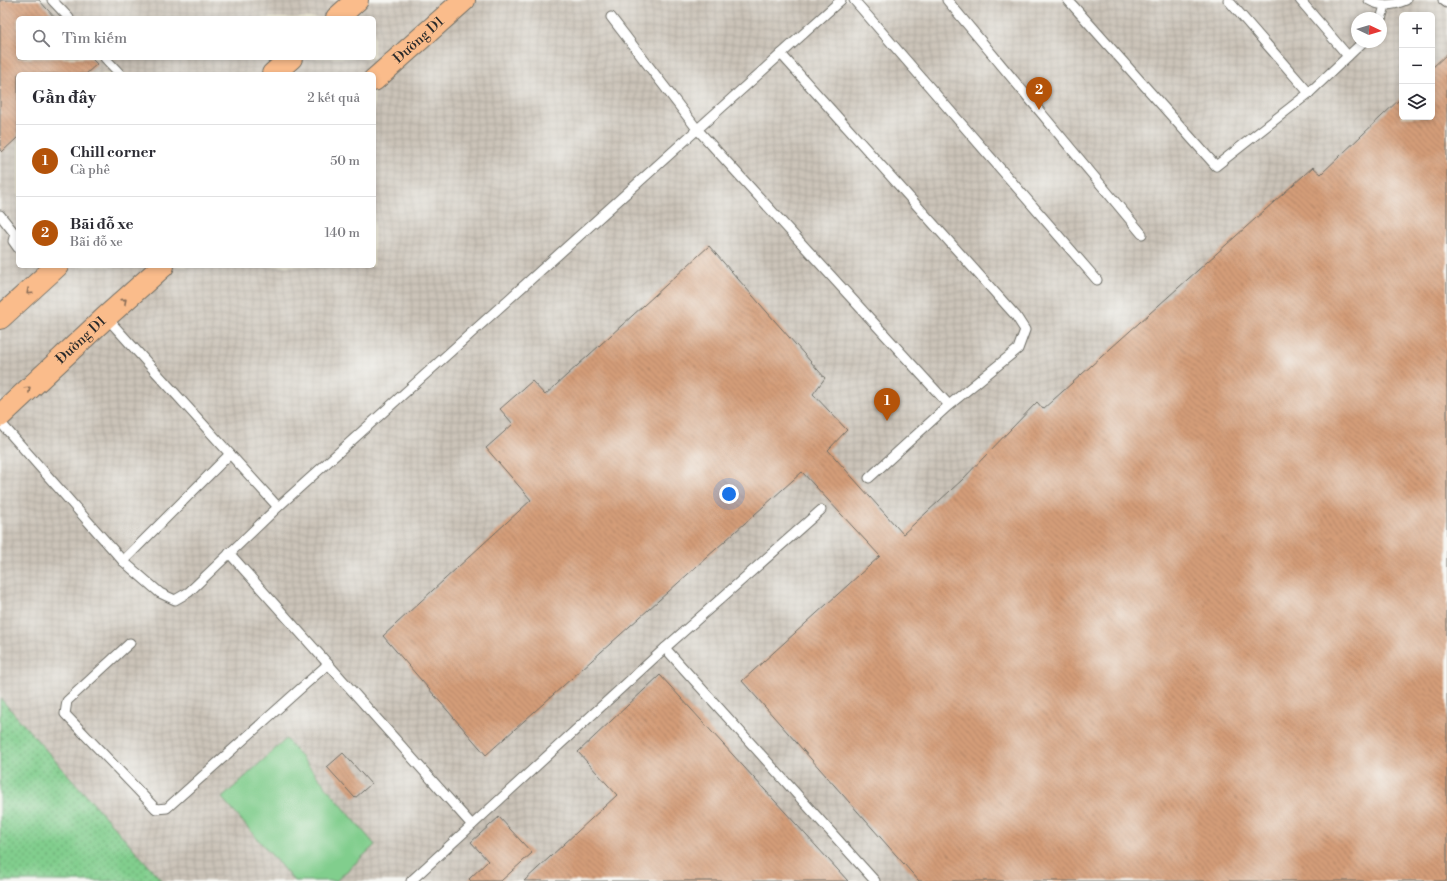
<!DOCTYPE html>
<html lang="vi">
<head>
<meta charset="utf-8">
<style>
	body { margin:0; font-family:"Libre Bodoni",serif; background:#f7f7f7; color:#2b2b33 }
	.controls { position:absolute; right:12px; top:12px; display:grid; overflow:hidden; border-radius:6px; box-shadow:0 2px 6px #0003 }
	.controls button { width:36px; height:36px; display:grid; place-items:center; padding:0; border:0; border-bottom:1px solid #e1e1e2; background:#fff; color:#2b2b33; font:20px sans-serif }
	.compass { position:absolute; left:1351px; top:12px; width:36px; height:36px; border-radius:50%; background:#fff; box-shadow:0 2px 6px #0003; rotate:94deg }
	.you { position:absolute; left:729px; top:494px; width:14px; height:14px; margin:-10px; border:3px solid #fff; border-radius:50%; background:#1a73e8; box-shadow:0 0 0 6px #1a73e833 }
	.badge { display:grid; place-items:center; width:26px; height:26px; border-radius:50%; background:#b45309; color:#fff; font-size:13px; font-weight:700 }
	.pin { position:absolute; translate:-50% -33px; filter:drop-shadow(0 1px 2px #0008) }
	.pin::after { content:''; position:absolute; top:21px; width:14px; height:12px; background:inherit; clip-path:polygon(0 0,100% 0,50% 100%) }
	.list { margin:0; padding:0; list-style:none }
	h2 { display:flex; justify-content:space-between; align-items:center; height:52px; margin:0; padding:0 16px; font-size:17px }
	h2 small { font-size:13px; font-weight:400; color:#7c7c81 }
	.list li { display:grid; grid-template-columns:26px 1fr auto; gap:12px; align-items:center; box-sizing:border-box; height:72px; padding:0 16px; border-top:1px solid #e1e1e2 }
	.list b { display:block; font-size:15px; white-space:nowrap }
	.list p { margin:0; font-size:13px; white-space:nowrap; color:#7c7c81 }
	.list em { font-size:13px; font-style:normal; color:#7c7c81 }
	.icon { flex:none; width:22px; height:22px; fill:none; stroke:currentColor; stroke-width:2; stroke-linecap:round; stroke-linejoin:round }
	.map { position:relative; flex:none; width:1447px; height:881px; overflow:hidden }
	.search { position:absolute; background:#fff; box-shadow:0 2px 6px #0003; left:16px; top:16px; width:360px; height:44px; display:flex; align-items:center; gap:10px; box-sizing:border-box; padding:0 14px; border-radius:6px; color:#7c7c81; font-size:15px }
	.panel { position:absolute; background:#fff; box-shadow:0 2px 6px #0003; left:16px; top:72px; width:360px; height:196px; border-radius:6px }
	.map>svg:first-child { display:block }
	.industrial { fill:url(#industrial-grid); fill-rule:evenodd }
	.grass { fill:url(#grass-dots); stroke:#567c5c }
	.pitch { fill:#81ce8d; stroke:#567c5c }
	.building { fill:url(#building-back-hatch) }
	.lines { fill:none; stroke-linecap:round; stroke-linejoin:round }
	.lane-casing { stroke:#6f6e66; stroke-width:11 }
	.primary-casing { stroke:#6f6e66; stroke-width:24 }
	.lane { stroke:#fff; stroke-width:9 }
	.primary { stroke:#fabc8b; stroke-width:22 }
	.oneway { stroke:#886c56 }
	.labels { text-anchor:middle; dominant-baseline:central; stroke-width:4; stroke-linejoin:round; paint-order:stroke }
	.street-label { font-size:14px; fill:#2b2b2b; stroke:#f6f6f2 }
</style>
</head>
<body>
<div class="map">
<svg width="1447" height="881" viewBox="0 0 1447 881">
	<defs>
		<pattern id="industrial-grid" width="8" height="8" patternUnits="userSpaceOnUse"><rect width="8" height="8" fill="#cbc3b8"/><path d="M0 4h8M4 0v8" fill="none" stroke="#aea89e"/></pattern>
		<pattern id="grass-dots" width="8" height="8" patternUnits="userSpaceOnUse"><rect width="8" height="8" fill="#81ce8d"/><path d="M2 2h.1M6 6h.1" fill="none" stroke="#6aa773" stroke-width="1.8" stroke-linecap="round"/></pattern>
		<pattern id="building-back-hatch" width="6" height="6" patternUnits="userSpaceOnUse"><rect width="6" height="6" fill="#d49d78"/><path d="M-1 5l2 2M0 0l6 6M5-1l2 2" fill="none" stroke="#ac8063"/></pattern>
	</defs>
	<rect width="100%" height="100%" fill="#f6f6f2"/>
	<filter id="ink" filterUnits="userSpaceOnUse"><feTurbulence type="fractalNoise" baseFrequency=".025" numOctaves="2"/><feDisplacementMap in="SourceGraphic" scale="8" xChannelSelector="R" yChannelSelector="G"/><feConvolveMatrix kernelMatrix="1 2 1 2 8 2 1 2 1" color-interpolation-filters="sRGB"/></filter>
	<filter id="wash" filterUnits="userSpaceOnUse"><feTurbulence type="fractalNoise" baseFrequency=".012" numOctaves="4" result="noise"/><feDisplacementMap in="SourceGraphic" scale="16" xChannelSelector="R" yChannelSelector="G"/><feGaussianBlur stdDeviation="0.9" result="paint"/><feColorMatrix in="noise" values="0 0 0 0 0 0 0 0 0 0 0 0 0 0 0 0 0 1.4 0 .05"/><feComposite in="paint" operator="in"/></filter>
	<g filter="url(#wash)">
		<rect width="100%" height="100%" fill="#eee9d3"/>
		<!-- industrial -->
		<path class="industrial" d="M0,0H1447V881H0ZM1402,15H1432V117H1402ZM18,18H374V58H18ZM1357,18H1381V42H1357ZM18,74H374V266H18Z"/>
		<!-- grass -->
		<polygon class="grass" points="0,698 162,881 0,881"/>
		<!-- pitch -->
		<polygon class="pitch" points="286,739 375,845 336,881 294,881 222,798"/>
		<g id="blocks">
			<!-- building -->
			<g class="building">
				<polygon points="0,0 39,0 55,18 18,18 18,58 91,58 97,64 86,74 18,74 18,137 2,152 0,150"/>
				<polygon points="1447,54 1447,881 919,881 742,681 880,556 802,472 486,755 383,636 531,500 486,448 513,424 500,409 532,381 545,395 709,246 825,378 813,394 847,430 828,450 903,534 962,480 1037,402 1043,409 1313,167 1321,174 1402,97 1402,117 1432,117 1432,68"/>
				<polygon points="660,675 848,881 524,881 617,795 578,752"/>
				<polygon points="343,753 371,784 355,798 327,767"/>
				<polygon points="499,817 532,853 501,881 471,881 469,879 488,861 471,842"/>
			</g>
		</g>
	</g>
	<g filter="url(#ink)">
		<use href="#blocks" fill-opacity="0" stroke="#6f6e66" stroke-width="1"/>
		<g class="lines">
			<!-- lane casing -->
			<g class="lane-casing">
				<g id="lane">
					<polyline points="52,0 69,18"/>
					<polyline points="854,0 1097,280"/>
					<polyline points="947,0 1142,234"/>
					<polyline points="1068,0 1216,166 1309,93 1363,42"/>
					<polyline points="1228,0 1309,93"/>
					<polyline points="1300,0 1348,56"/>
					<path d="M1369,0C1381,7 1393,6 1406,0"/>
					<polyline points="1443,0 1447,3"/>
					<polyline points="611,17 697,129 949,405"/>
					<polyline points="1381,19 1385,6"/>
					<polyline points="781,54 1016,316 1025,330 1018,349 949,405 869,478"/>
					<polyline points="105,58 120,74"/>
					<polyline points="0,215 15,234"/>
					<polyline points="15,234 13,241 18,248"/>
					<polyline points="106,317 278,507"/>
					<polyline points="0,422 123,561 160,593 175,600 189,592 278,507 841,0"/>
					<polyline points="229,553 472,825"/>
					<polyline points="123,561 230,454"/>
					<polyline points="130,643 67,701 65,714 156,809 167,808 328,664"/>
					<polyline points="665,648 875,881"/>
					<polyline points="411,881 665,648 821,510"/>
				</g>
			</g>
			<!-- primary casing -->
			<g class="primary-casing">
				<g id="primary">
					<polyline points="337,18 357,0"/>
					<polyline points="273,74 291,58"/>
					<path id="s1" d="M374,80L464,0"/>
					<polyline points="0,318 57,266"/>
					<path id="s2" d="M0,416L106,317L163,266"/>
				</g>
			</g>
			<!-- lane -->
			<use href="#lane" class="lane"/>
			<!-- primary -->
			<use href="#primary" class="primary"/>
		</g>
		<!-- one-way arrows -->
		<defs><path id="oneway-chevron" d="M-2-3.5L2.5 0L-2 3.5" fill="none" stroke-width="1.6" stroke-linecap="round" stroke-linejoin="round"/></defs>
		<g class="oneway">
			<use href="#oneway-chevron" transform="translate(29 292) rotate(137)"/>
			<use href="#oneway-chevron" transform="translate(124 301) rotate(-41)"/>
			<use href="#oneway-chevron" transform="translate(28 389) rotate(-43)"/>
		</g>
	</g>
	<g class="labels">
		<!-- street labels -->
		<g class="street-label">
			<text stroke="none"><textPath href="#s1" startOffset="60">Đường D1</textPath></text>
			<text stroke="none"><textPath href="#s2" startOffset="111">Đường D1</textPath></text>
		</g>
	</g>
</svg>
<div class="controls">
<button>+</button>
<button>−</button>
<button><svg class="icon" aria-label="layers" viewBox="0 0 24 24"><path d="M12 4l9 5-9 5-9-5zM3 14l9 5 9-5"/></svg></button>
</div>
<svg class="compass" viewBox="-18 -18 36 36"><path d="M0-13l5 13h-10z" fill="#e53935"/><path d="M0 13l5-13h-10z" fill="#7c7c81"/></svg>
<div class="you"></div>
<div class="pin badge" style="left:887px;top:421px">1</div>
<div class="pin badge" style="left:1039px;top:110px">2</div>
<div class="search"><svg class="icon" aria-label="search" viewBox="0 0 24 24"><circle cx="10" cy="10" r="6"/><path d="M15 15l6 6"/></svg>Tìm kiếm</div>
<section class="panel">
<h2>Gần đây<small>2 kết quả</small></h2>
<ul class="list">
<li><span class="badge">1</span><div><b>Chill corner</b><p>Cà phê</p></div><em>50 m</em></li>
<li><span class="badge">2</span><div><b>Bãi đỗ xe</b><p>Bãi đỗ xe</p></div><em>140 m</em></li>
</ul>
</section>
</div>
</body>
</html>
